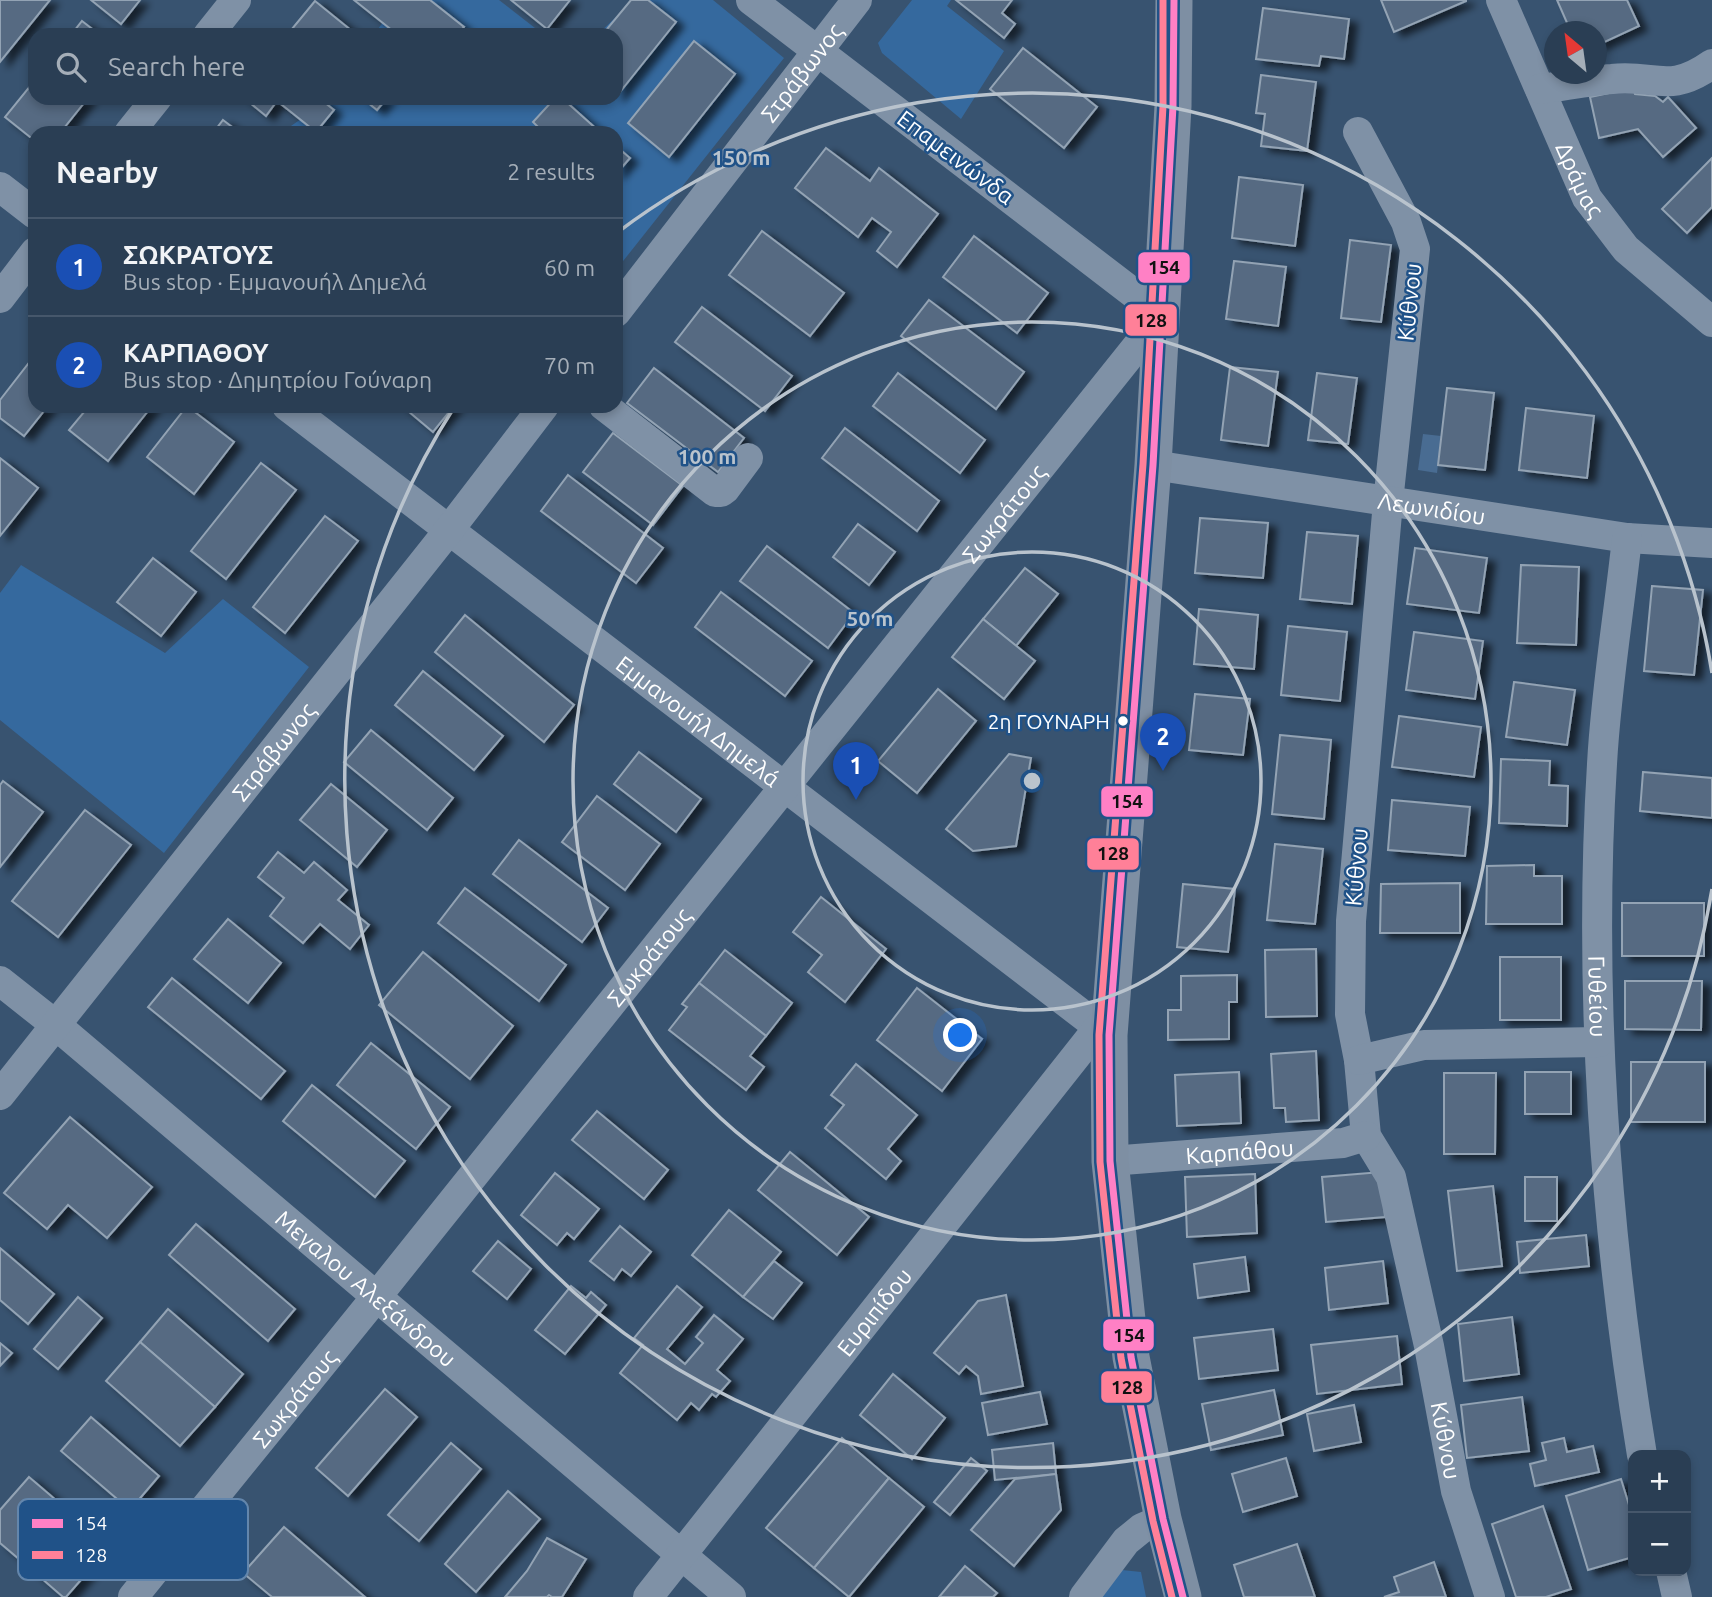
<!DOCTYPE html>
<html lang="en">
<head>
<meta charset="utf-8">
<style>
	body { margin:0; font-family:Ubuntu,sans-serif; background:#32455a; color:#f1f3f6 }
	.controls { position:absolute; right:21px; bottom:21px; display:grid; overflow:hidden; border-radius:14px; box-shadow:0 4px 10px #0003 }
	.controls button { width:63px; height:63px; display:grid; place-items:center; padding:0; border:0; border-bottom:2px solid #46576b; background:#2a3e54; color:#f1f3f6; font:35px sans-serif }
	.compass { position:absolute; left:1544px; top:21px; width:63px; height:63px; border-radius:50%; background:#2a3e54; box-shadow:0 4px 10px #0003; rotate:331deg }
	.you { position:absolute; left:961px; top:1036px; width:24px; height:24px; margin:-18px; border:5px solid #fff; border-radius:50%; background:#1a73e8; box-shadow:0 0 0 10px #1a73e833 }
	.badge { display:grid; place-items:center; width:46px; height:46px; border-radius:50%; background:#8c9099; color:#fff; font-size:23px; font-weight:700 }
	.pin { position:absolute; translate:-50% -58px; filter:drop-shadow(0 2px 4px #0008) }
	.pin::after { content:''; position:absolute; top:37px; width:24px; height:21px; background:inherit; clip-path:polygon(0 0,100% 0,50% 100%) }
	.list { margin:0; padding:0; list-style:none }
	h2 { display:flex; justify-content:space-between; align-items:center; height:91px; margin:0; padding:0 28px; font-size:30px }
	h2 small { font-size:23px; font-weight:400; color:#a5aeb8 }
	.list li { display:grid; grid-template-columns:46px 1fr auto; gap:21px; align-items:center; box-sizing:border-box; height:98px; padding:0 28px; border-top:2px solid #46576b }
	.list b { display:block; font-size:26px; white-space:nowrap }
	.list p { margin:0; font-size:23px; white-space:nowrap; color:#a5aeb8 }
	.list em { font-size:23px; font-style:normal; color:#a5aeb8 }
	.icon { flex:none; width:38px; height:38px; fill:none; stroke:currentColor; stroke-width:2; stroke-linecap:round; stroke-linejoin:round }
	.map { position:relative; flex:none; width:1712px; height:1597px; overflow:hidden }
	.search { position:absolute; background:#2a3e54; box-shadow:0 4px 10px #0003; left:28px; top:28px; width:595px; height:77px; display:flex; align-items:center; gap:18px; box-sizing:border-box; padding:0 24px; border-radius:21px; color:#a5aeb8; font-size:26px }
	.panel { position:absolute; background:#2a3e54; box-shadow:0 4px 10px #0003; left:28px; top:126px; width:595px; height:287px; border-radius:21px }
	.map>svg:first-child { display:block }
	.green { fill:#35699e }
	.water { fill:#496c92 }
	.building { fill:#566b82; stroke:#93a3b4; stroke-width:2; filter:url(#shadow) }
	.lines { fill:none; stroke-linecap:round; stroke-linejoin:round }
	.minor { stroke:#7f91a6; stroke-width:30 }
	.major { stroke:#7e8fa3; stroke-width:37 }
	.bus-1-casing { stroke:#205288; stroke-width:12 }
	.bus-2-casing { stroke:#205288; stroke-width:12 }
	.bus-1 { stroke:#ff80c5; stroke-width:7 }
	.bus-2 { stroke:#ff8098; stroke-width:7 }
	.ring { fill:none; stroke:#b9c3cd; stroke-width:3.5 }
	.bus-dot { fill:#fff; stroke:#205288; stroke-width:2.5 }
	.labels { text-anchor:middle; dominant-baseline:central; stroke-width:5; stroke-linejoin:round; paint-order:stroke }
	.bus-label { font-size:21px; fill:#fff; stroke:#205288; text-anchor:end }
	.street-label { font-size:23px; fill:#fff; stroke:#205288 }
	.key { fill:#205288; stroke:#6386ac; stroke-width:2 }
	.key-label { font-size:19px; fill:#fff }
	.centre { fill:#b9c3cd; stroke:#205288; stroke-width:3.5 }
	.ring-label { font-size:21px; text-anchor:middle; font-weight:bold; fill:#b9c3cd; stroke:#205288; stroke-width:5; stroke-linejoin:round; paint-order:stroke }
	.line-badge { stroke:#205288; stroke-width:2.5 }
	.pale-badge-label { font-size:19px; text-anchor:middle; font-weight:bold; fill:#111 }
</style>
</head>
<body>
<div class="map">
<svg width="1712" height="1597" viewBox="0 0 1712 1597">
	<defs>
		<filter id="shadow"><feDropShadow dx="8" dy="4.5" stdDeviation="3.5" flood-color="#0009"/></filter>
	</defs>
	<rect width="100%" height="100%" fill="#385370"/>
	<!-- green -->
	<g class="green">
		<polygon points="398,0 499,0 544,35 374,35"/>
		<polygon points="634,0 713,0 784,58 616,270 616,133 281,133 331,98 616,98 616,35 597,35"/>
		<polygon points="912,0 951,0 947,6 1004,51 961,119 882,53 878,43"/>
		<polygon points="21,565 165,653 223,599 309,667 164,853 0,720 0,593"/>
		<polygon points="1122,1570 1141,1572 1146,1597 1100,1597"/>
	</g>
	<!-- water -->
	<polygon class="water" points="1423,434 1441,436 1437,473 1418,470"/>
	<!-- building -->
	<g class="building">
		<polygon points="0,0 50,0 0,62"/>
		<polygon points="91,0 140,0 121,24"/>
		<polygon points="354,0 430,0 464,27 457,35 398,35"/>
		<polygon points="511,0 570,0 547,29"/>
		<polygon points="631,0 648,0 676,22 616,97 616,35 602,35"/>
		<polygon points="956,0 1012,0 1002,13 1015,24 1004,38"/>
		<polygon points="1381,0 1466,0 1466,1 1394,32"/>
		<polygon points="1557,0 1627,0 1639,26 1596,46 1596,32 1571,32"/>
		<polygon points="315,1 357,35 287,35"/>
		<polygon points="1263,8 1349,19 1344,59 1321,56 1319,66 1256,59"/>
		<polygon points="82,21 100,35 71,35"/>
		<polygon points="694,41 735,74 669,157 628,123"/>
		<polygon points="1023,48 1097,107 1064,148 990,89"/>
		<polygon points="1261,75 1316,82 1307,151 1261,146 1265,114 1256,113"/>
		<polygon points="35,80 35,98 88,98 60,133 35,133 35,141 5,117"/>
		<polygon points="1633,88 1635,94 1655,96 1663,102 1668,97 1696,128 1663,157 1638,129 1599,138 1590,97"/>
		<polygon points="244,98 319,98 334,110 316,132 277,101 266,116"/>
		<polygon points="362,98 387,98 377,110"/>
		<polygon points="555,98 562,98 601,133 544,133 533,122"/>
		<polygon points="223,120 240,133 213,133"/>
		<polygon points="616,146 630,158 616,174"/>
		<polygon points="826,148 870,181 879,168 938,214 897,267 877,251 891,232 872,218 858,237 795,188"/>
		<polygon points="1712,158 1712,207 1687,233 1662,209"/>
		<polygon points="1239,177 1303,185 1295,246 1232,238"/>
		<polygon points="762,231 844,293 810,336 729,275"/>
		<polygon points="974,236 1048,293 1017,333 943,277"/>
		<polygon points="1350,240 1391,245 1381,322 1341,318"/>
		<polygon points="1234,261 1286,267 1278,326 1226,319"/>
		<polygon points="929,300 1024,372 996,409 901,336"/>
		<polygon points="702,307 792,376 765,411 675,342"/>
		<polygon points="35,355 35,406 48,406 24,436 0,418 0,400"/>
		<polygon points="1230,367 1278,372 1268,446 1221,440"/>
		<polygon points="654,368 744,438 718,472 627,403"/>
		<polygon points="898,373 985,440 960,473 873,406"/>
		<polygon points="1317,373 1357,378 1348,444 1308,440"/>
		<polygon points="1447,388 1494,393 1485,470 1438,465"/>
		<polygon points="89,406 152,406 108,461 69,430"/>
		<polygon points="187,406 234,442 194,494 147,457"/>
		<polygon points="402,406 454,406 433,432"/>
		<polygon points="1526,408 1594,416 1587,478 1519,470"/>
		<polygon points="845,428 939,501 917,531 822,458"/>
		<polygon points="613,433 683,486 653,525 583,472"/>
		<polygon points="0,458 38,488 0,536"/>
		<polygon points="261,463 296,490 226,579 191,551"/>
		<polygon points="568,475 663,548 636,583 541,511"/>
		<polygon points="325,516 358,541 285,633 253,607"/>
		<polygon points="1200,518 1268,523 1263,578 1195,573"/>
		<polygon points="858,524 895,552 869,585 833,557"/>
		<polygon points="1307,532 1358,536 1352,604 1300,599"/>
		<polygon points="767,546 854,613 828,648 740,581"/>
		<polygon points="1415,548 1487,558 1479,613 1407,604"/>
		<polygon points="153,558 196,592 161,636 117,602"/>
		<polygon points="1521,565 1579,567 1576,645 1517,643"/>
		<polygon points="1025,568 1058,594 1016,646 983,619"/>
		<polygon points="1652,586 1703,590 1694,675 1644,671"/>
		<polygon points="721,592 812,661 785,696 695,627"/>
		<polygon points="1199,609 1258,615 1254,669 1194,664"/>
		<polygon points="465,615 574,705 544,742 435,652"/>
		<polygon points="983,619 1035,661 1004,699 952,657"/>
		<polygon points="1288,626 1347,632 1340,701 1281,695"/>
		<polygon points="1414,632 1483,641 1475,699 1406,690"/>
		<polygon points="423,671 503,736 474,770 395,705"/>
		<polygon points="1514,682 1575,690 1567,745 1506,737"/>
		<polygon points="938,689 976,721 917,793 878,761"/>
		<polygon points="1195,694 1250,699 1243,755 1189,750"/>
		<polygon points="1399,716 1481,727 1474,777 1392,767"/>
		<polygon points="371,730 453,798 427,830 344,762"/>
		<polygon points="1280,735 1331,740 1324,819 1272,814"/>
		<polygon points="639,752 701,799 676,832 614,784"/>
		<polygon points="1009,754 1031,758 1016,846 973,851 946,829"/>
		<polygon points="1501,759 1550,761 1549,785 1568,786 1567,826 1499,823"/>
		<polygon points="1643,772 1712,778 1712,818 1640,811"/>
		<polygon points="3,781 43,812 0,867 0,785"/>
		<polygon points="331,784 387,830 357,867 300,820"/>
		<polygon points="597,796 660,844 625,890 562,842"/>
		<polygon points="1392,800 1470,807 1465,856 1388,850"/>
		<polygon points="85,810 131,845 58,937 12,901"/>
		<polygon points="519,840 608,908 582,942 493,874"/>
		<polygon points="1275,844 1323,849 1315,924 1267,920"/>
		<polygon points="278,852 304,873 314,862 347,890 338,900 369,925 350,949 320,924 303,943 270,916 284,898 258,877"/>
		<polygon points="1534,865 1534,876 1562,876 1562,924 1486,924 1487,866"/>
		<polygon points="1460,883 1460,933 1380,933 1381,884"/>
		<polygon points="1183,884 1235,889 1228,952 1177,947"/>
		<polygon points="465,888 566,965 539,1001 438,923"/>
		<polygon points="821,897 886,949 845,1002 808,972 822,955 793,932"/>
		<rect x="1622" y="903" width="82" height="53"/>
		<polygon points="228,919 281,963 248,1003 194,959"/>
		<polygon points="1316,949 1317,1016 1266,1017 1265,950"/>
		<polygon points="725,950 792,1003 766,1036 699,983"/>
		<polygon points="423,952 513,1026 470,1079 379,1005"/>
		<rect x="1500" y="957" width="61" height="63"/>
		<polygon points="1237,975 1237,1002 1229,1002 1229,1039 1168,1040 1168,1010 1181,1010 1181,976"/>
		<polygon points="172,978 285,1071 261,1099 148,1007"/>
		<polygon points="1625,981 1702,981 1701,1030 1625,1029"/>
		<polygon points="699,983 766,1036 750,1056 764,1067 746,1090 669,1030 687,1007 682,1004"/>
		<polygon points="917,988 982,1039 942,1091 877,1040"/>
		<polygon points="371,1043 450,1107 416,1149 337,1085"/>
		<polygon points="1316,1051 1319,1120 1286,1122 1285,1108 1274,1108 1271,1054"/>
		<rect x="1631" y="1062" width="74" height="60"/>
		<polygon points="856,1064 917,1115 888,1149 901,1161 886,1179 825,1128 844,1105 831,1095"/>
		<polygon points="1239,1072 1241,1123 1177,1126 1175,1075"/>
		<rect x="1525" y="1072" width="46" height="42"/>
		<polygon points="1444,1073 1496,1073 1495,1154 1444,1154"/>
		<polygon points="312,1085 405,1161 375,1197 283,1121"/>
		<polygon points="597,1111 668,1170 644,1199 572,1140"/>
		<polygon points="70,1117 152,1187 107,1238 68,1205 47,1229 4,1193"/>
		<polygon points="790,1152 869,1217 837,1255 758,1190"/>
		<polygon points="1381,1172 1385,1217 1326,1222 1322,1177"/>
		<polygon points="555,1173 599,1209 574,1239 567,1233 557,1245 521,1215"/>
		<polygon points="1255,1174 1257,1233 1187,1237 1185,1177"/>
		<rect x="1525" y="1177" width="32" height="44"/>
		<polygon points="1493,1186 1502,1266 1457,1271 1448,1191"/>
		<polygon points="729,1210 781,1252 743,1297 692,1255"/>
		<polygon points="196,1224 295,1309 268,1341 169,1255"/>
		<polygon points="620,1226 651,1252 631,1276 622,1269 614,1280 590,1261"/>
		<polygon points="1586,1235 1589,1266 1520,1273 1517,1242"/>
		<polygon points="498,1241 531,1269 507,1299 473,1271"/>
		<polygon points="0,1248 54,1294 28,1324 0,1300"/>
		<polygon points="1245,1257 1249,1291 1198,1298 1194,1264"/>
		<polygon points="774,1261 802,1283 773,1319 743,1297"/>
		<polygon points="1383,1261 1388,1303 1329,1310 1325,1268"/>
		<polygon points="571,1286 586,1298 591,1292 606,1305 565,1354 535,1330"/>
		<polygon points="677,1286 702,1307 667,1349 685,1364 703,1343 696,1337 714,1315 743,1339 717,1370 730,1381 716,1397 712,1394 699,1410 691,1403 677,1420 620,1373 643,1345 634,1338"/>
		<polygon points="1006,1295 1023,1386 981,1394 978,1376 966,1366 959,1374 934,1353 978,1301"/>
		<polygon points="78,1297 102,1318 58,1369 34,1349"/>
		<polygon points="168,1309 243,1374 215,1407 140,1342"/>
		<polygon points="1512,1317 1519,1374 1464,1381 1458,1324"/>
		<polygon points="1273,1329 1278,1370 1199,1379 1194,1338"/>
		<polygon points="1397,1336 1402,1384 1317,1394 1311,1345"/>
		<polygon points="140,1342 215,1407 180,1446 106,1381"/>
		<polygon points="0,1343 12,1353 0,1366"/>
		<polygon points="893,1374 945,1418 912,1459 860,1415"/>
		<polygon points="385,1389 417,1417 348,1496 316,1468"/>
		<polygon points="1274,1390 1283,1435 1211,1450 1202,1404"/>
		<polygon points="1040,1392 1047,1424 988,1435 982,1403"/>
		<polygon points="1522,1397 1529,1451 1467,1458 1461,1405"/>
		<polygon points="1354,1405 1361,1442 1314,1451 1307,1414"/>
		<polygon points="91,1417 159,1476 130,1510 61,1451"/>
		<polygon points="842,1438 889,1478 814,1568 766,1528"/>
		<polygon points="1564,1438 1567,1452 1593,1446 1599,1472 1535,1486 1530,1464 1546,1460 1542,1443"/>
		<polygon points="451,1443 481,1469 419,1541 388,1515"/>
		<polygon points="1053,1443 1056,1474 995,1480 992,1450"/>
		<polygon points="971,1458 987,1471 950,1515 934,1502"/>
		<polygon points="1286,1458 1297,1496 1243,1512 1232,1474"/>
		<polygon points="1056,1474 1061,1510 1014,1566 971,1530 1015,1479"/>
		<polygon points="29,1477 56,1500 47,1510 63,1523 26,1565 0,1543 0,1510"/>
		<polygon points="889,1478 924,1507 849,1597 814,1568"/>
		<polygon points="1621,1479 1633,1518 1633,1557 1588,1570 1566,1496"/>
		<polygon points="508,1491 540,1519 476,1592 445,1564"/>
		<polygon points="1543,1506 1571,1589 1546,1597 1516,1597 1492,1524"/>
		<polygon points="76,1507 115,1541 66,1597 63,1597 26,1565"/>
		<polygon points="284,1527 365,1597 272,1597 243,1573"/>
		<polygon points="547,1538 586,1559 562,1597 552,1597 549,1595 547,1597 505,1597 527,1571"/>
		<polygon points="1297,1544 1315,1597 1244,1597 1234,1565"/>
		<polygon points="1434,1562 1446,1597 1384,1597 1399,1592 1394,1577"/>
		<polygon points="965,1566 997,1593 993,1597 939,1597"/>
	</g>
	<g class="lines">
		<!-- minor -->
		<g class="minor">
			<path id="s1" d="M1501,0L1587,198L1626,249L1712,322"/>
			<polyline points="208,35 236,0"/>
			<path d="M1540,89C1564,86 1588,81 1612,79C1656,74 1668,95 1712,64"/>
			<path id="s2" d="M1358,132L1406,222L1415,249L1388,502L1351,921L1350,1014L1359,1060L1366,1136L1391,1177L1429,1346L1456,1491L1490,1597"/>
			<polyline points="129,133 157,98"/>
			<polyline points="0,187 35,214"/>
			<polyline points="0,298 35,252"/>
			<path id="s3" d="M616,312L857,0"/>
			<path id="s4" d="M287,406L1109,1035"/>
			<polyline points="604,406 715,492 721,492 725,489 748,458"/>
			<path id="s5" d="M1153,465L1627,538L1712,543"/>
			<path id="s6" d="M1627,538C1619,613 1606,689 1602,764C1588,991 1605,1231 1642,1455"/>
			<path id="s7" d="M0,981L57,1026L731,1597"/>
			<polyline points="1359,1060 1424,1045 1599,1042"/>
			<path id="s8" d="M0,1095L449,530L544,406"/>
			<path id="s9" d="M1110,1161L1343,1143L1366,1136"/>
			<polyline points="1671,1571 1677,1597"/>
			<path id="s10" d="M133,1597L377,1296L1162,315L751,0"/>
			<path id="s11" d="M648,1597L1099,1027"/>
			<polyline points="1084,1597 1126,1541 1142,1528 1163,1519"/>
		</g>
		<!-- major -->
		<polyline class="major" points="1174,0 1173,106 1153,465 1109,1035 1110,1161 1131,1357 1163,1519 1183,1597"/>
		<!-- bus-1 casing -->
		<g class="bus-1-casing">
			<polyline id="bus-1" points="1174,0 1173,106 1153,465 1109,1035 1110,1161 1131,1357 1163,1519 1183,1597"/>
		</g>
		<!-- bus-2 casing -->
		<g class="bus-2-casing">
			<polyline id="bus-2" points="1163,0 1163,106 1143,464 1099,1035 1100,1162 1121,1358 1153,1521 1172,1597"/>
		</g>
		<!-- bus-1 -->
		<use href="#bus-1" class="bus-1"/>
		<!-- bus-2 -->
		<use href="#bus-2" class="bus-2"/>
	</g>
	<!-- distance rings -->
	<g class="ring">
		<circle cx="1032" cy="781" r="229"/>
		<circle cx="1032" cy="781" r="459"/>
		<path d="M1712 889A688 688 0 1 1 455 406M618 232A688 688 0 0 1 1712 673"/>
	</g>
	<!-- markers -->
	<circle class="bus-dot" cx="1123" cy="721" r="6"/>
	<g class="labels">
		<!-- bus labels -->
		<g class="bus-label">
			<text x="1110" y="721">2η ΓΟΥΝΑΡΗ</text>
		</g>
		<!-- street labels -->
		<g class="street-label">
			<text stroke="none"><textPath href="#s3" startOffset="303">Στράβωνος</textPath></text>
			<text transform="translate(956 157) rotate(37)">Επαμεινώνδα</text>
			<text stroke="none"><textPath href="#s1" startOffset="196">Δράμας</textPath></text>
			<text transform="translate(1409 302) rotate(-84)">Κύθνου</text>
			<text stroke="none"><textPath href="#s5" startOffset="282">Λεωνιδίου</textPath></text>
			<text stroke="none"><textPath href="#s10" startOffset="1390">Σωκράτους</textPath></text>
			<text stroke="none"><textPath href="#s4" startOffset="518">Εμμανουήλ Δημελά</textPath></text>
			<text stroke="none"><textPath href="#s8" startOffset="439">Στράβωνος</textPath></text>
			<text transform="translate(1356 867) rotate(-85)">Κύθνου</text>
			<text stroke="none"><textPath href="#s10" startOffset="822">Σωκράτους</textPath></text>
			<text stroke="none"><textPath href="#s6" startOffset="460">Γυθείου</textPath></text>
			<text stroke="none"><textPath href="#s9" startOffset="130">Καρπάθου</textPath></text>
			<text stroke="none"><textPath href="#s7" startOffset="478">Μεγαλου Αλεξάνδρου</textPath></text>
			<text stroke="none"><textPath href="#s11" startOffset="364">Ευριπίδου</textPath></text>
			<text stroke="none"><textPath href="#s10" startOffset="256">Σωκράτους</textPath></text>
			<text stroke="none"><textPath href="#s2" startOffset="1339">Κύθνου</textPath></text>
		</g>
	</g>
	<!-- legend -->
	<rect x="18" y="1499" width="230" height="81" rx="10" class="key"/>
	<rect x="32" y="1519" width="31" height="9" fill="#ff80c5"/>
	<rect x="32" y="1551" width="31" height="8" fill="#ff8098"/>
	<g class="key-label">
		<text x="75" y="1530">154</text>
		<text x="75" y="1562">128</text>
	</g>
	<circle cx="1032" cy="781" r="10" class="centre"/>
	<g class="ring-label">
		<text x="741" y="165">150 m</text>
		<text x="707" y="464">100 m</text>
		<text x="870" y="626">50 m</text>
	</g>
	<g class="line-badge">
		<rect x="1137" y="251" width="54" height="33" rx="7" fill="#ff80c5"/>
		<rect x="1124" y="303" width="54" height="34" rx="7" fill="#ff8098"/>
		<rect x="1100" y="785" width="54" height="33" rx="7" fill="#ff80c5"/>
		<rect x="1086" y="837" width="54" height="34" rx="7" fill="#ff8098"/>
		<rect x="1102" y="1318" width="53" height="34" rx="7" fill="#ff80c5"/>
		<rect x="1100" y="1370" width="53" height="34" rx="7" fill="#ff8098"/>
	</g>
	<g class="pale-badge-label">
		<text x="1164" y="274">154</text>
		<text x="1151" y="327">128</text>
		<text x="1127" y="808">154</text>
		<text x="1113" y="860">128</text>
		<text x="1129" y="1342">154</text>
		<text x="1127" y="1394">128</text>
	</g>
</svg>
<div class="controls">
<button>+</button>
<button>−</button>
</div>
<svg class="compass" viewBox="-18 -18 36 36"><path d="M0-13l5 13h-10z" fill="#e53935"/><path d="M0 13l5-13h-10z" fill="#a5aeb8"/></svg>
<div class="you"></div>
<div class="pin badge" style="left:856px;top:800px;background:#1a4fb4">1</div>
<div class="pin badge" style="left:1163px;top:771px;background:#1a4fb4">2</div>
<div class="search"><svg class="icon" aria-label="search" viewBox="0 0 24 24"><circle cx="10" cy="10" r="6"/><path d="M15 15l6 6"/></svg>Search here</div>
<section class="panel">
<h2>Nearby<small>2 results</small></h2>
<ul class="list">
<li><span class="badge" style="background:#1a4fb4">1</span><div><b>ΣΩΚΡΑΤΟΥΣ</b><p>Bus stop · Εμμανουήλ Δημελά</p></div><em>60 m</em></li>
<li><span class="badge" style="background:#1a4fb4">2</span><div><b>ΚΑΡΠΑΘΟΥ</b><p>Bus stop · Δημητρίου Γούναρη</p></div><em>70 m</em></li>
</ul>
</section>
</div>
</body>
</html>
